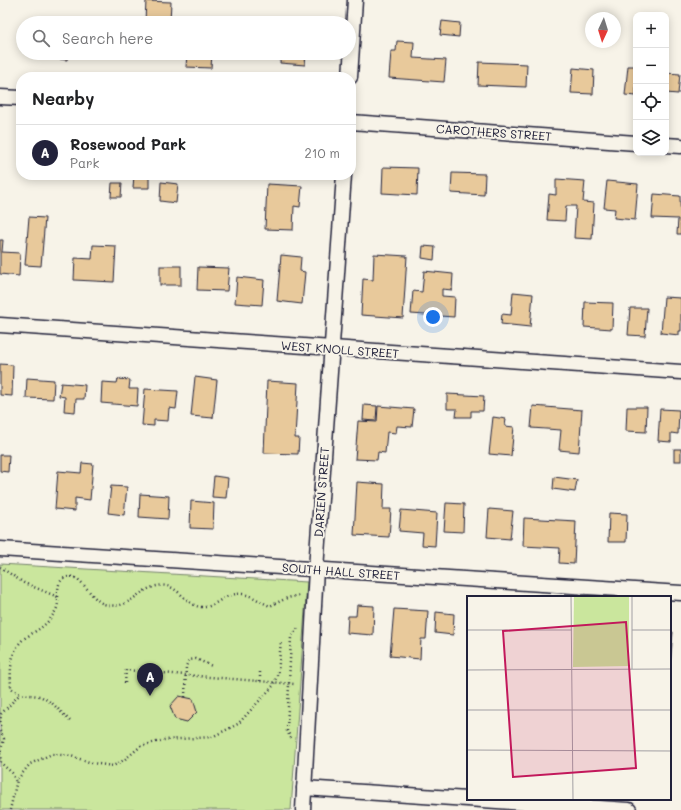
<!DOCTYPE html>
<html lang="en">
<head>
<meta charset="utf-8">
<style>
	body { margin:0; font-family:Mali,sans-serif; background:#f2f2f2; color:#202124 }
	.controls { position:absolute; right:12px; top:12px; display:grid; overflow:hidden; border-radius:8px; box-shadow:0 2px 10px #0003 }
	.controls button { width:36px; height:36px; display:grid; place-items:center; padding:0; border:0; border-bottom:1px solid #e0e0e0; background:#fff; color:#202124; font:20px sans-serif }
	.compass { position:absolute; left:585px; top:12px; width:36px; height:36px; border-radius:50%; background:#fff; box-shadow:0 2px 10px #0003; rotate:184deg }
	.you { position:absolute; left:433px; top:317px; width:14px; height:14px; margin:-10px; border:3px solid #fff; border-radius:50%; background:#1a73e8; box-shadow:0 0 0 6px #1a73e833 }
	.badge { display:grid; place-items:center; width:26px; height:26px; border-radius:50%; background:#22223b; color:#fff; font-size:13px; font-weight:700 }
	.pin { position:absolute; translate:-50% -33px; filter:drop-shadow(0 1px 2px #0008) }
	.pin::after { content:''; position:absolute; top:21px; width:14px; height:12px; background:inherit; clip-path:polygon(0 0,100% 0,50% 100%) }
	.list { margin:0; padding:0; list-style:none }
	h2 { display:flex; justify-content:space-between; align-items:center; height:52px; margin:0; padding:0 16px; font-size:17px }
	h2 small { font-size:13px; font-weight:400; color:#757577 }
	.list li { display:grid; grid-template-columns:26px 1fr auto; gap:12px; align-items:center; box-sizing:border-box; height:56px; padding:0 16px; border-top:1px solid #e0e0e0 }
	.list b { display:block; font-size:15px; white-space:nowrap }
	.list p { margin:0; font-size:13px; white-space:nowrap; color:#757577 }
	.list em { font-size:13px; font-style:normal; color:#757577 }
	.icon { flex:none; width:22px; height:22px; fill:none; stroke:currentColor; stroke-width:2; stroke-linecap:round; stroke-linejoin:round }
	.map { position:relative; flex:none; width:681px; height:810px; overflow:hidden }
	.search { position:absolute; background:#fff; box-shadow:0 2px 10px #0003; left:16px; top:16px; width:340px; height:44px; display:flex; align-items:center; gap:10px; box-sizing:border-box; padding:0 14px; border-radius:22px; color:#757577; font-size:15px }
	.panel { position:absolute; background:#fff; box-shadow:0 2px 10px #0003; left:16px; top:72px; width:340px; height:108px; border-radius:16px }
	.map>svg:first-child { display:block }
	.green { fill:#cae69d; stroke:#76846c }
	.building { fill:#e8c99b; stroke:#22223b }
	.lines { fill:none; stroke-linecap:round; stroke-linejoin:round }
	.minor-casing { stroke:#22223b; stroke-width:17 }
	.path { stroke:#22223b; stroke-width:2.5; stroke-dasharray:1 3; stroke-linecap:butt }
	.minor { stroke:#f7f3e8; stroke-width:14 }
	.labels { text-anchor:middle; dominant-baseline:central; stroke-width:4; stroke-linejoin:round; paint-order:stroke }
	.street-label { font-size:12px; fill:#22223b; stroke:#f7f3e8 }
	.inset-road { fill:none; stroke:#a29fa3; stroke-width:1 }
	.view { fill:#c2185b; fill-opacity:0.15; stroke:#c2185b; stroke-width:2 }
	.inset-edge { fill:none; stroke:#22223b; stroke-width:2 }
</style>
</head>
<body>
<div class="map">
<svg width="681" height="810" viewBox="0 0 681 810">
	<rect width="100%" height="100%" fill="#f7f3e8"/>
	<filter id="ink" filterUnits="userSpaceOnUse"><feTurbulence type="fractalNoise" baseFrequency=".025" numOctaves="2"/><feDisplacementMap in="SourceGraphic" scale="8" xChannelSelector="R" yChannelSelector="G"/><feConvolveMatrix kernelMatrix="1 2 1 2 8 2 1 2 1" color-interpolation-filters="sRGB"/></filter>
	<g filter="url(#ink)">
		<!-- green -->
		<polygon class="green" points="0,564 307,582 291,810 0,810"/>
		<!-- building -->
		<g class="building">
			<polygon points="146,1 171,2 170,22 145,21"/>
			<polygon points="44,20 71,22 70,23 44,23"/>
			<polygon points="442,21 460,23 459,37 440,35"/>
			<polygon points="397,41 414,42 413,58 446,60 444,82 389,78 391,51 396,51"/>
			<polygon points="41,53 68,53 67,60 41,57"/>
			<polygon points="187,53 212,53 211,68 186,67"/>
			<polygon points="281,53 306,53 305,65 280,63"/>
			<polygon points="479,62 527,64 526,87 478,85"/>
			<polygon points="628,66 636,66 636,96 625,95"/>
			<polygon points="573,68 594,70 593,94 571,93"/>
			<polygon points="666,73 680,74 678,94 666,93"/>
			<polygon points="383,167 418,168 417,195 382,193"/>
			<polygon points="452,173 485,174 484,195 451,193"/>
			<polygon points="134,175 149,175 149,188 133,188"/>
			<polygon points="219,175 253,175 253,178"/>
			<polygon points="556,179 585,181 583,202 594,203 592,239 574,238 576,206 566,206 565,221 547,220 549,194 556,195"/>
			<polygon points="607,181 638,184 635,220 614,218 615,209 604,208"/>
			<polygon points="161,182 178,184 176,203 160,201"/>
			<polygon points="112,183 122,183 121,197 111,197"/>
			<polygon points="267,184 302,186 300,207 294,206 293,230 265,229"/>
			<polygon points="654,194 680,196 681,234 677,234 678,219 652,218"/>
			<polygon points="29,217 45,218 41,266 25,265"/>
			<polygon points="0,240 3,240 2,252 20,253 19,276 0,274"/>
			<polygon points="93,245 116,246 114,282 74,280 75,258 92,259"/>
			<polygon points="423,246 435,247 434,260 422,258"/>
			<polygon points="374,254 407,256 403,318 361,315 363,279 373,280"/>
			<polygon points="281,255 301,257 300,271 305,272 302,304 277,301"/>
			<rect x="160" y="266" width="21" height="19"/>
			<polygon points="198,267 229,268 227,291 197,290"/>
			<polygon points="424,271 453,274 452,290 442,289 442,296 455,297 454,317 411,314 413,291 422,292"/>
			<polygon points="237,277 264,280 262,305 235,303"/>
			<polygon points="513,292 533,294 530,327 501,324 502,314 511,315"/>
			<polygon points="664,297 681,298 681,331 679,331 679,335 661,333"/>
			<polygon points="585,302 613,303 612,329 584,327"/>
			<polygon points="630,308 647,308 645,336 628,335"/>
			<polygon points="0,364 13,365 12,396 0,395"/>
			<polygon points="195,377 217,380 213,418 191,416"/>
			<polygon points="27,378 54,380 53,399 26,398"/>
			<polygon points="118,379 130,380 129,389 138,389 137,406 101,403 102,382 117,383"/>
			<polygon points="267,381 298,383 295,438 299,438 298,454 264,453"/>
			<polygon points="61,383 85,385 84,399 76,399 75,412 64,411 65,397 59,396"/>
			<polygon points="145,389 178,391 176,409 169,408 168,421 154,420 154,426 142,425"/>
			<polygon points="447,394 484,396 483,411 471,411 471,417 456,417 457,409 447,409"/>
			<polygon points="364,405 377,406 376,421 363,420"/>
			<polygon points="378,406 414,409 412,427 397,426 396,433 387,432 385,453 378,452 377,460 355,459 358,421 377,422"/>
			<polygon points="533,406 582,410 579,452 559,450 561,430 531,428"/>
			<polygon points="627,407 647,407 646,432 626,431"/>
			<polygon points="660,409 679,410 678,434 671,433 671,442 658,441"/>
			<polygon points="493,417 506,419 505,426 514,427 511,456 489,454"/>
			<rect x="674" y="449" width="7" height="12"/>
			<polygon points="0,455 9,455 8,472 0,471"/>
			<polygon points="82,463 93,464 90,500 75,498 75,511 55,509 58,471 81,473"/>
			<polygon points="214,476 228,478 226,498 212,497"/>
			<polygon points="554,477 577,480 575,492 553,489"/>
			<polygon points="357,482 384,484 383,509 391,509 389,537 354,535"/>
			<polygon points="111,486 127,487 124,515 108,513"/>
			<polygon points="140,494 169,496 168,519 139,517"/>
			<polygon points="191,501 214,503 213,529 190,528"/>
			<polygon points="446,503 464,504 463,532 444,531"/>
			<polygon points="489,509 513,511 510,539 487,537"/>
			<polygon points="401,510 437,513 435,546 422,545 423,533 399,531"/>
			<polygon points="609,513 627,514 626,542 608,542"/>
			<polygon points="524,518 576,521 574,564 559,563 560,548 523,546"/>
			<polygon points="357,605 374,606 373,635 347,633 348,616 356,616"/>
			<polygon points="394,609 428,611 426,639 421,639 420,659 390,656"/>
			<polygon points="436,612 454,614 453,635 435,633"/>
			<polygon points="670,632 673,632 670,666"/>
			<polygon points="179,696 193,699 197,712 187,722 175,719 170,706"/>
		</g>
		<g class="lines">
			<!-- minor casing -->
			<g class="minor-casing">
				<g id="minor">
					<polyline points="350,77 355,0"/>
					<polyline points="0,97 21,98"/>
					<polyline points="351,122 636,143"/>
					<polyline points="666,145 681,146"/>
					<polyline points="0,325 681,372"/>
					<polyline points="0,549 681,593"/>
					<polyline points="304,788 629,810"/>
					<polyline points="303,810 316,569 344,175"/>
				</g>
			</g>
			<!-- path -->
			<g class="path">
				<polyline points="0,567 24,583 58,597"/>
				<polyline points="260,672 260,681"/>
				<polyline points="125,683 126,670 294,684"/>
				<polyline points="185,697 186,666 189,660 196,659 212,666"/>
				<path d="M70,721L52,703L40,696L20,694L11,688C10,671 10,649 25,638C40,628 47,626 56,610C61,601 54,585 63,579C80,568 89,599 104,604C128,611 134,593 153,587C178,579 183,605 201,607C215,609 223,592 243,594C254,596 260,602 270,606L287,598L300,595"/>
				<polyline points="0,726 1,714 20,694"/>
				<polyline points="0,731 4,739 0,753 1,763 12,773 16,782"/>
				<polyline points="291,738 287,731 291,637 298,628"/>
				<polyline points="10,810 17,780 30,764 52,754 71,756 92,763 113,766 124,760 141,746 164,740 212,737 238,724 273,686 278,673 281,641"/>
			</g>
			<!-- minor -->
			<use href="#minor" class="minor"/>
		</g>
	</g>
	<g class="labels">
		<!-- street labels -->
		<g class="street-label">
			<text transform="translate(494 132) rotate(4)">CAROTHERS STREET</text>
			<text transform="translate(340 349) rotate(4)">WEST KNOLL STREET</text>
			<text transform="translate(321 492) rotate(-86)">DARIEN STREET</text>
			<text transform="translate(341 571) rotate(4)">SOUTH HALL STREET</text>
		</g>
	</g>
	<!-- overview -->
	<g transform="translate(467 596)">
		<rect width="204" height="204" fill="#f7f3e8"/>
		<path d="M107,0H162V70L106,71Z" fill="#cae69d"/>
		<path class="inset-road" d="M104,0L106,204M165,0V73M0,34H105M165,34H204M0,74L204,73M0,114H204M0,154L204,155"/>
		<path class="view" d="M159,26L169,172L46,181L36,35Z"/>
		<rect width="204" height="204" class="inset-edge"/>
	</g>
</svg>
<div class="controls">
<button>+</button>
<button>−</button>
<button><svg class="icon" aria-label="locate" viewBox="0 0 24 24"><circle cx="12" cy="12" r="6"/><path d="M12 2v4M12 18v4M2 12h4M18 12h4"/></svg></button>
<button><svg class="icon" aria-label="layers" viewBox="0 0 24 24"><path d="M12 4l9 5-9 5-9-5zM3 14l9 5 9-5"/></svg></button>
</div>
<svg class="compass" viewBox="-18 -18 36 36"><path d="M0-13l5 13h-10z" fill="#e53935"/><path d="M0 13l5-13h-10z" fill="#757577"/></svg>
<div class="you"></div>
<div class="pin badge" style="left:150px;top:696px">A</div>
<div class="search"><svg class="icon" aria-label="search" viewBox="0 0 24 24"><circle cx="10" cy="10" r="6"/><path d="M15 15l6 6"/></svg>Search here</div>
<section class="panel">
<h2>Nearby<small></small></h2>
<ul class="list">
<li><span class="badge">A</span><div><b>Rosewood Park</b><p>Park</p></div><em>210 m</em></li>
</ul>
</section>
</div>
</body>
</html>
